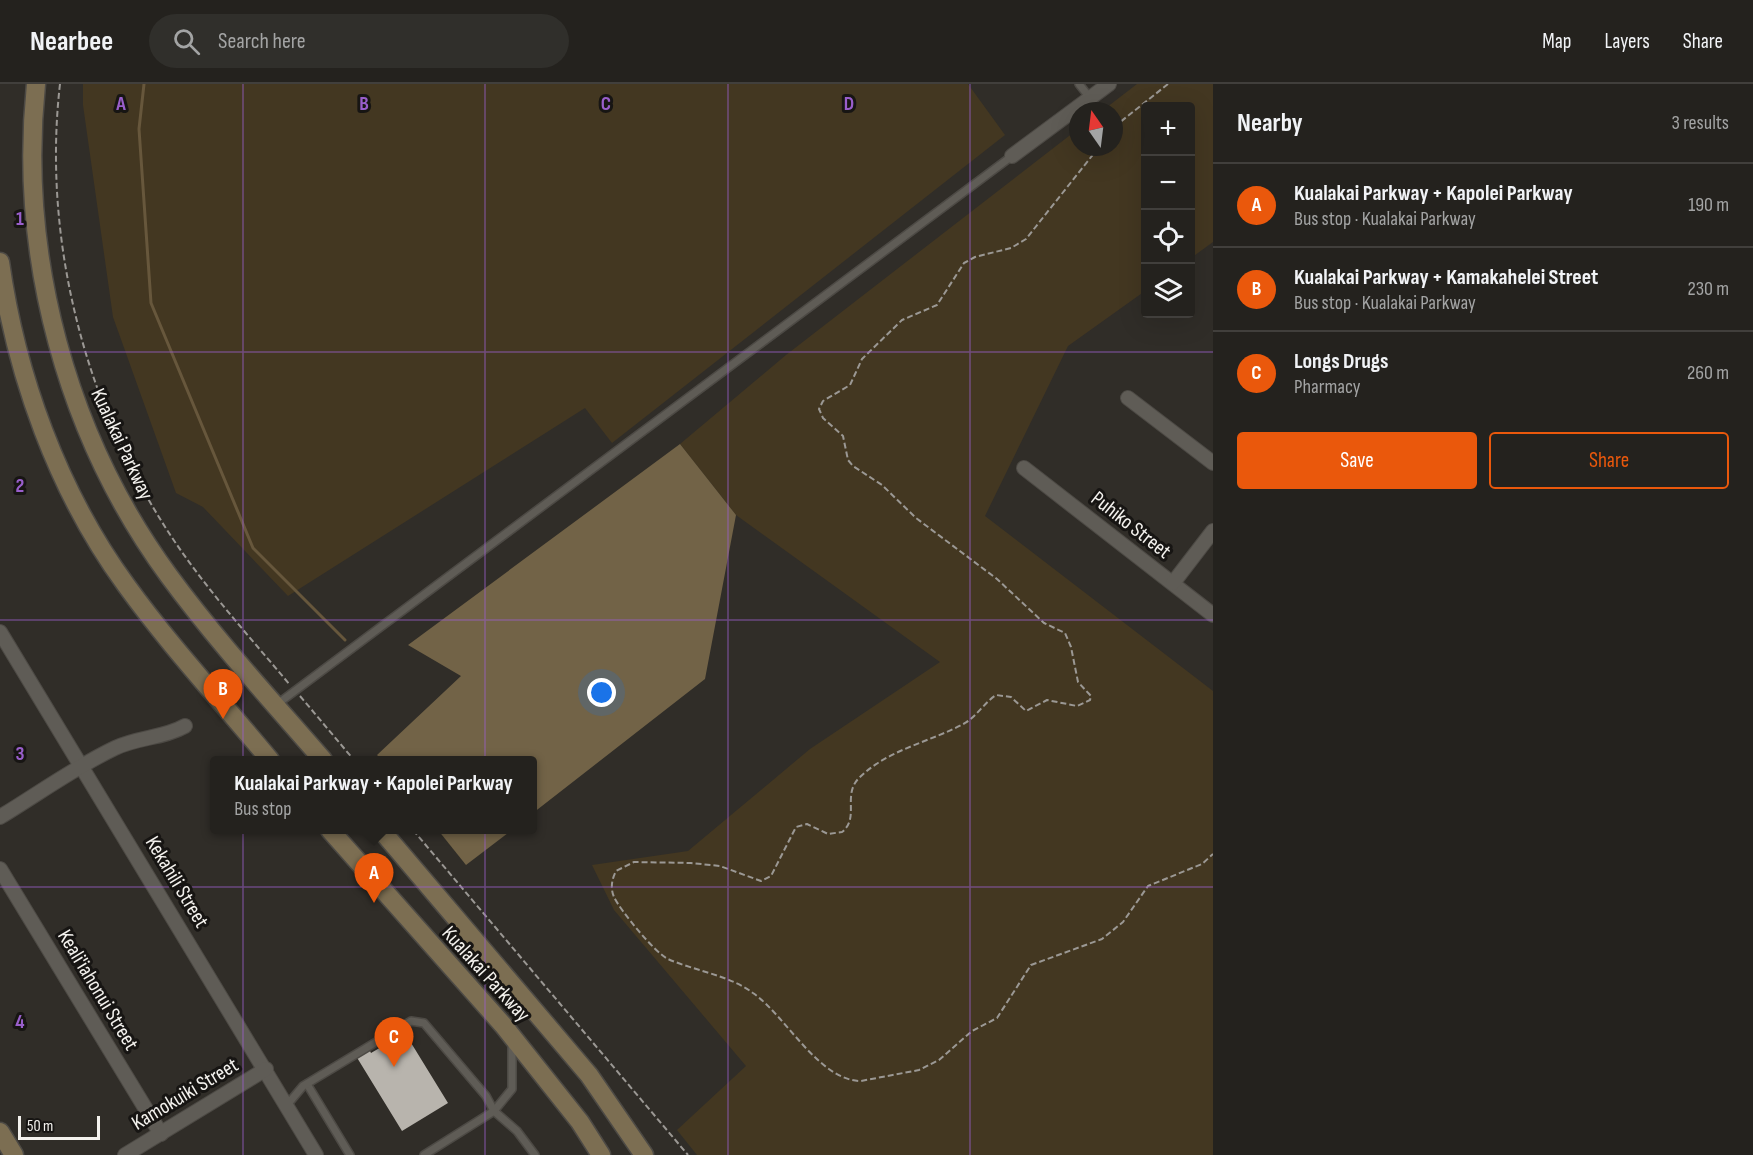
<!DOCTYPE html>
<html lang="en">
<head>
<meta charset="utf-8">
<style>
	body { margin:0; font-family:"Sofia Sans Condensed",sans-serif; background:#302f2b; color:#f1f3f6 }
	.controls { position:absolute; right:18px; top:18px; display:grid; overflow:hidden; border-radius:6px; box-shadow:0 6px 24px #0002 }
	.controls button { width:54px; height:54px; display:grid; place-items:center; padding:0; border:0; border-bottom:2px solid #413f3c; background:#24221e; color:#f1f3f6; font:30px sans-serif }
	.compass { position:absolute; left:1069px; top:18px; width:54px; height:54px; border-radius:50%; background:#24221e; box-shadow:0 6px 24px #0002; rotate:346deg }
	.scale { position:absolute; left:18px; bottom:15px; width:82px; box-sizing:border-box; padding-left:6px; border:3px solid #f4f2ee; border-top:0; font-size:16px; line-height:21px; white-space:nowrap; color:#f4f2ee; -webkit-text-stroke:4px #171513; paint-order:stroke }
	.you { position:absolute; left:602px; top:609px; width:21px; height:21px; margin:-15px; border:4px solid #fff; border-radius:50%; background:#1a73e8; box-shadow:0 0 0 9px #1a73e833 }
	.badge { display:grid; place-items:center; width:39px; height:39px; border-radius:50%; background:#ea580c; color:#fff; font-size:20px; font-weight:700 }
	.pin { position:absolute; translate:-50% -50px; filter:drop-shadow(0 2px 3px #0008) }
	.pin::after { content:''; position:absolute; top:32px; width:21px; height:18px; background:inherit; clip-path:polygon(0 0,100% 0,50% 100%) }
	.popup { position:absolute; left:210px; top:672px; width:327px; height:78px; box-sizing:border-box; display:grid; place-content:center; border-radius:6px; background:#24221e; filter:drop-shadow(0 2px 4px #0005); font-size:20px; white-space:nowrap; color:#a3a4a4 }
	.popup b { font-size:22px; color:#f1f3f6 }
	.popup::after { content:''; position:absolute; left:50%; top:100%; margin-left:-12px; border:12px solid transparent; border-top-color:#24221e }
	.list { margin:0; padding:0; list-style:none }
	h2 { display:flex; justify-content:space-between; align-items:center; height:78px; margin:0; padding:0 24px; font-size:26px }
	h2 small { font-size:20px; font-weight:400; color:#a3a4a4 }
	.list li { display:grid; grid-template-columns:39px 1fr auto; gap:18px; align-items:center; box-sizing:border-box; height:84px; padding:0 24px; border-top:2px solid #413f3c }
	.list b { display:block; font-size:22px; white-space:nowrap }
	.list p { margin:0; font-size:20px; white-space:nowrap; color:#a3a4a4 }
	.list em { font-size:20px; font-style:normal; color:#a3a4a4 }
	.actions { display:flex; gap:12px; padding:18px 24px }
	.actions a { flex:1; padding:14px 0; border:2px solid #ea580c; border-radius:6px; text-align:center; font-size:21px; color:#ea580c }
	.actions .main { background:#ea580c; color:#fff }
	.icon { flex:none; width:33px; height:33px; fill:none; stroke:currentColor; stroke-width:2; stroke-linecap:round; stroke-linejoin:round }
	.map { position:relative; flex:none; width:1213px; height:1071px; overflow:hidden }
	header { display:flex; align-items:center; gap:36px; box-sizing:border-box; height:84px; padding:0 30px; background:#24221e; border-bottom:2px solid #413f3c }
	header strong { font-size:28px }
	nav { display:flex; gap:33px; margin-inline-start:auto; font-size:21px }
	.search { width:420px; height:54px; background:#302f2b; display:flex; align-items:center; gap:15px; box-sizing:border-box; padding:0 21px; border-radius:33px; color:#a3a4a4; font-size:22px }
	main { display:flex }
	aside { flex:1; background:#24221e }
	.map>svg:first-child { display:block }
	.green { fill:#433721 }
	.forest { fill:#726347 }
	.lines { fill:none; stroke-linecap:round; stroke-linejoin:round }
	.stream { stroke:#67573c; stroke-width:3 }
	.building { fill:#b8b4ad }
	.lane-casing { stroke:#4d4a45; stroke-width:10 }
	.street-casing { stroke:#4d4a45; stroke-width:16 }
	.secondary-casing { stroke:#4d4a45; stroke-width:21 }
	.path { stroke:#9b9894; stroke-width:2; stroke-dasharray:6 3; stroke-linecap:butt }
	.lane { stroke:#5f5c56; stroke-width:7 }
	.street { stroke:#5f5c56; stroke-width:14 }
	.secondary { stroke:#7c6e52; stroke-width:18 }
	.grid { fill:none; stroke:#995ecb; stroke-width:1.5; stroke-opacity:0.55 }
	.labels { text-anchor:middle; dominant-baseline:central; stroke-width:6; stroke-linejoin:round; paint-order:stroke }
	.street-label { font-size:21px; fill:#f4f2ee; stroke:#171513 }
	.grid-label { font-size:20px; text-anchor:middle; font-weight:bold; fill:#995ecb; stroke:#171513; stroke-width:6; stroke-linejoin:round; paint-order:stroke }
</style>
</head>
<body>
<header>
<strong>Nearbee</strong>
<div class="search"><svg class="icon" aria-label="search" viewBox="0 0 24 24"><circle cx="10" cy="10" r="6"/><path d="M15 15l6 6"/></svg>Search here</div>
<nav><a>Map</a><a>Layers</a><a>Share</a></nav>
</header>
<main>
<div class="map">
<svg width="1213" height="1071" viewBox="0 0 1213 1071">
	<rect width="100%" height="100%" fill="#302d28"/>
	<!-- green -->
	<g class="green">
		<polygon points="83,0 968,0 1005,51 612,359 585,324 288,512 203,423 176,409 113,233 83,21"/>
		<polygon points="1137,0 1213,0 1213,158 1191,174 1190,22 1146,22 1145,207 1068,262 985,432 1213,607 1213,1071 697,1071 677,1046 746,982 614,826 592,781 688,767 810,665 940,578 736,431 680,360 786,271 1078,45 1078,63 1114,63 1114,27 1102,27"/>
	</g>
	<!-- forest -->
	<g class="forest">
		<polygon points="680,360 736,431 705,595 533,729 533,676 382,676 377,671 461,592 408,561"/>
		<polygon points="438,746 512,746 466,781"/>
	</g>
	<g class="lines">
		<!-- stream -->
		<polyline class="stream" points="144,0 139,45 151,219 253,464 345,556"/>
	</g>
	<!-- building -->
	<polygon class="building" points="405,949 448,1019 402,1047 356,972 369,965 371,969"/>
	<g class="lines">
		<!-- lane casing -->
		<g class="lane-casing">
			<g id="lane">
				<polyline points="1079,0 1090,14"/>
				<polyline points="276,621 1012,72"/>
				<polyline points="512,958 512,1005 494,1027 517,1047 535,1071"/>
				<polyline points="307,1000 350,1071"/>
				<polyline points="287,1021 303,1002 411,937 424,939 486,1012 494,1027 424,1071"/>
			</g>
		</g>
		<!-- street casing -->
		<g class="street-casing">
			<g id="street">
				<polyline points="1012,72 1109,0"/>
				<polyline points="1128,314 1213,379"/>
				<polyline points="1024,384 1213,531"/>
				<polyline points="1173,499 1213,447"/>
				<polyline points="0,548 316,1071"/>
				<path d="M0,733C38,710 75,683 115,664C138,653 164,654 185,642"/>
				<polyline points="0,785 161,1050"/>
				<polyline points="125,1071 266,985"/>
			</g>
		</g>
		<!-- secondary casing -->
		<g class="secondary-casing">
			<g id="secondary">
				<path d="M36,0C18,172 67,353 169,492C216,556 271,616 323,676"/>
				<path d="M0,178C16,291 58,408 126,501C170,562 222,618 270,676"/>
				<polyline points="330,746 503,941 580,1038 601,1071"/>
				<polyline points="381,746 589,991 644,1071"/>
				<polyline points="0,1048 14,1071"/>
			</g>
		</g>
		<!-- path -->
		<g class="path">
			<path d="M60,0C42,155 85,322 171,452C206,505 249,552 290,601"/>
			<polyline points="1114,43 1168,0"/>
			<path d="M1099,63L1026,155L1011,164L975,173L964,179L937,221L902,236L862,275L850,301L823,317L819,325L823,334L843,352L848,376L853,382L882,401L916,434L997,495L1044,539L1065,549L1071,563L1078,598L1091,612L1090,616L1077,622L1047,616L1026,627L1011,613L996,611C984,619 977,632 965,639C931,658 888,665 859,694C842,711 860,734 842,748L828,750L807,740L796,743L771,792L761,797L720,782L691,779L634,778L616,787C612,795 610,804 614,813C620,826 655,869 668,875C695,887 729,891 753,909C786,932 819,997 861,997L919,986L939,976L972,947L997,934L1031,881L1102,855L1123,838L1148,802L1202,780L1213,770"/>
			<polyline points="300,612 354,676"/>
			<polyline points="413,746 688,1071"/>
		</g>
		<!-- lane -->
		<use href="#lane" class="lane"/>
		<!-- street -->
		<use href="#street" class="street"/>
		<!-- secondary -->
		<use href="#secondary" class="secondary"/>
	</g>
	<!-- grid -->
	<path class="grid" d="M243,0V1071M485,0V1071M728,0V1071M970,0V1071M0,268H1213M0,536H1213M0,803H1213"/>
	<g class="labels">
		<!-- street labels -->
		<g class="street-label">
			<text transform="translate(122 360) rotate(65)">Kualakai Parkway</text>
			<text transform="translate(1131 441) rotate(38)">Puhiko Street</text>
			<text transform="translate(177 798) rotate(59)">Kekahili Street</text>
			<text transform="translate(486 890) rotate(48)">Kualakai Parkway</text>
			<text transform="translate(98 906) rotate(59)">Keali'iahonui Street</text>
			<text transform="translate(185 1010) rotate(-31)">Kamokuiki Street</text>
		</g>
	</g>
	<g class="grid-label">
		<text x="121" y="26">A</text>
		<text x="364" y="26">B</text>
		<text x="606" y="26">C</text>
		<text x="849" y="26">D</text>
		<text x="20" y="141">1</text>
		<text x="20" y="408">2</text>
		<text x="20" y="676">3</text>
		<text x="20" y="944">4</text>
	</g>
</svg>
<div class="controls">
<button>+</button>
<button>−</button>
<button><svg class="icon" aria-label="locate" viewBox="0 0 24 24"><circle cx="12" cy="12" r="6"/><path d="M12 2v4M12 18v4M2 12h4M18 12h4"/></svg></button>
<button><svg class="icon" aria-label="layers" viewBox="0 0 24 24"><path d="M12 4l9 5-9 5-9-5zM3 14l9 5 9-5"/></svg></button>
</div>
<svg class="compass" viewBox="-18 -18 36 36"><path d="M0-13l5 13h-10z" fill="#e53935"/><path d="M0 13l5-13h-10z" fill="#a3a4a4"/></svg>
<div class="scale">50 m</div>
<div class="you"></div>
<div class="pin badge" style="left:374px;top:819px">A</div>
<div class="popup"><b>Kualakai Parkway + Kapolei Parkway</b>Bus stop</div>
<div class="pin badge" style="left:223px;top:635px">B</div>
<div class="pin badge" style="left:394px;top:983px">C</div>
</div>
<aside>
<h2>Nearby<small>3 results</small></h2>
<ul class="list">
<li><span class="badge">A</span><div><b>Kualakai Parkway + Kapolei Parkway</b><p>Bus stop · Kualakai Parkway</p></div><em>190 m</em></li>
<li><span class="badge">B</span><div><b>Kualakai Parkway + Kamakahelei Street</b><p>Bus stop · Kualakai Parkway</p></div><em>230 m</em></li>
<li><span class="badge">C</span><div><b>Longs Drugs</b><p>Pharmacy</p></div><em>260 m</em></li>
</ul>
<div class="actions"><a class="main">Save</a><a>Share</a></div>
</aside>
</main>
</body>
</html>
